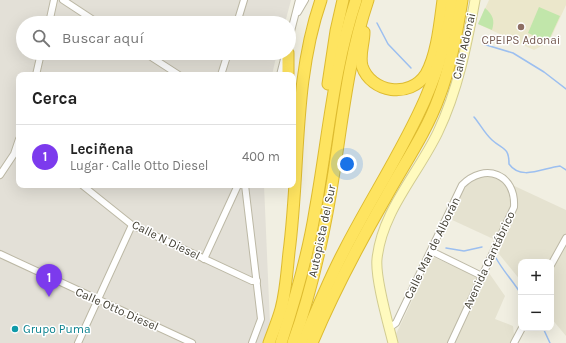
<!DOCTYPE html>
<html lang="es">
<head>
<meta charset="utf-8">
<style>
	body { margin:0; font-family:Karla,sans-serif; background:#f2f2f2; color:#222 }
	.controls { position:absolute; right:12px; bottom:12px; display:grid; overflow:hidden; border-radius:8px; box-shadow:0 4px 16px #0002 }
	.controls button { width:36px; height:36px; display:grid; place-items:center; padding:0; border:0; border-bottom:1px solid #e0e0e0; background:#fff; color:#222; font:20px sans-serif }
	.you { position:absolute; left:347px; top:164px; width:14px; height:14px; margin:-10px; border:3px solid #fff; border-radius:50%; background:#1a73e8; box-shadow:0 0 0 6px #1a73e833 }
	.badge { display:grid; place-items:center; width:26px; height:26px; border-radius:50%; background:#7c3aed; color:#fff; font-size:13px; font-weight:700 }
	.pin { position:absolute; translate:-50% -33px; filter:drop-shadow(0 1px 2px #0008) }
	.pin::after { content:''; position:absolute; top:21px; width:14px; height:12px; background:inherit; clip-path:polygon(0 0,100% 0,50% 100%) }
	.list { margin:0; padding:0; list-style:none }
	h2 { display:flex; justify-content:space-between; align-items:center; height:52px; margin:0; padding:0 16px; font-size:17px }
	h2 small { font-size:13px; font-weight:400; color:#767676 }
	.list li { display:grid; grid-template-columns:26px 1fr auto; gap:12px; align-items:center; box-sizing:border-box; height:64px; padding:0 16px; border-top:1px solid #e0e0e0 }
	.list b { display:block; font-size:15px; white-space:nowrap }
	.list p { margin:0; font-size:13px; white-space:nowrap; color:#767676 }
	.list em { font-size:13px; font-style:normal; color:#767676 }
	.icon { flex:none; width:22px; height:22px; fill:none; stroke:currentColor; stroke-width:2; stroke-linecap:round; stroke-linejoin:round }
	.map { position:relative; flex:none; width:566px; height:343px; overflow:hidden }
	.search { position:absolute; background:#fff; box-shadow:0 4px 16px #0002; left:16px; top:16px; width:280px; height:44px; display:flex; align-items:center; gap:10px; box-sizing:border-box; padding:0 14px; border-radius:22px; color:#767676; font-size:15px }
	.panel { position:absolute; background:#fff; box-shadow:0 4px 16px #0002; left:16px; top:72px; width:280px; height:116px; border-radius:8px }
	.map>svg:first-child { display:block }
	.residential { fill:#e5e2d0 }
	.industrial { fill:#e3e0d7 }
	.education { fill:#ebe7cb }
	.green { fill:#c1e6aa }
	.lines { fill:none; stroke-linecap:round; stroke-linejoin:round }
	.stream { stroke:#9cbff0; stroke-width:1.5 }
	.street-casing { stroke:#bcb8a5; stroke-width:8 }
	.secondary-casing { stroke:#d2cc91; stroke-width:11 }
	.highway-casing { stroke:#ddbb30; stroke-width:13 }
	.street { stroke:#fff; stroke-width:6 }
	.secondary { stroke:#fffabe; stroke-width:9 }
	.highway { stroke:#fee460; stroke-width:11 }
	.education-dot { fill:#8d6e63; stroke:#fff; stroke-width:1.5 }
	.culture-dot { fill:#0f9aa8; stroke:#fff; stroke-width:1.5 }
	.labels { text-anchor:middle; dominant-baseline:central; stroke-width:3; stroke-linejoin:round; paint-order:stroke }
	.education-label { font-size:12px; fill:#785e54; stroke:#fff }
	.street-label { font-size:12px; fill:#423f33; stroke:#fff }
	.culture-label { font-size:12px; fill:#0d838f; stroke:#fff; text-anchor:start }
</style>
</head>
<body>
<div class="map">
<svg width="566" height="343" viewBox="0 0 566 343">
	<rect width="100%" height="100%" fill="#f1efe2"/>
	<!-- residential -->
	<g class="residential">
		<polygon points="478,176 493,176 566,210 566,336 551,318 551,262 521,262 521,281 499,254 502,243 450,219 461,193 469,182"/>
		<polygon points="433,257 485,280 489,273 505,296 495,319 513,326 514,335 511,343 398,343 396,334"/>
	</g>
	<!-- industrial -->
	<polygon class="industrial" points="0,0 291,0 285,23 23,23 23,53 277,53 272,75 19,75 19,185 264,185 270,324 263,343 0,343"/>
	<!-- education -->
	<polygon class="education" points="489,0 566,0 566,5 549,42 534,50 478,24"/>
	<!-- green -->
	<g class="green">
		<polygon points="539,7 560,16 548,42 528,33"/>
		<path d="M485,8C493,15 495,20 492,30L478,24Z"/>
	</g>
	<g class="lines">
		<!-- stream -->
		<g class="stream">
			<polyline points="377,23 388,44 411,68"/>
			<polyline points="483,44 513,53 544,72 566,89"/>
			<path d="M474,117C480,124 485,134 492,140C503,150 509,147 509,164C521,181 543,168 560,166L566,170"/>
			<polyline points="446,248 464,251 482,247"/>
			<path d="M496,258C503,271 513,281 521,294"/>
			<polyline points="543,328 550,343"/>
		</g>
		<!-- street casing -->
		<g class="street-casing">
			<g id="street">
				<polyline points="63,0 98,23"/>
				<polyline points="298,12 305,0"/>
				<polyline points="49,23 54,0"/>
				<polyline points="237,23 244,0"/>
				<polyline points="289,39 299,0"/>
				<polyline points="145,53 179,75"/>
				<polyline points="36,75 41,53"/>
				<polyline points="221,75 228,53"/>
				<polyline points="280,75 285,55"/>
				<polyline points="0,175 14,154 19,139"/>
				<polyline points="82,185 132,225 252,281 257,281"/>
				<polyline points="245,185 261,319 252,343"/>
				<polyline points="431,251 482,276"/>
				<polyline points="0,254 192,343"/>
				<polyline points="204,259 238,185"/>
				<polyline points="551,265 566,238"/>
				<path d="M389,328L396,323L462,185C485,162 516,174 514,207L451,343"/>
				<polyline points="78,343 132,225"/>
				<polyline points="514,343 522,328"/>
			</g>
		</g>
		<!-- secondary casing -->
		<g class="secondary-casing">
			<path id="secondary" d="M393,343C388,323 375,278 377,259C382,211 418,174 438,132C458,90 467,44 475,0"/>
		</g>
		<!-- highway casing -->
		<g class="highway-casing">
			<g id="highway">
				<path d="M364,32C364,43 359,55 362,66C371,93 410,99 426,74C437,55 440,22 443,0"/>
				<polyline points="288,53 288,75"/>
				<polyline points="328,84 336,31 343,0"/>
				<path d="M269,343C273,332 278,320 281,309C286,290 287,271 289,252C300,169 293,80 321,0"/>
				<path d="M281,343C295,300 308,255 315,211C328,140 333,69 356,0"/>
				<path d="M293,343C313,288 325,230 334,172C343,114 349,56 368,0"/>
				<path d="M303,343C316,311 329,279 345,249C387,167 443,95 452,0"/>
				<path d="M312,343C333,293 359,244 386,197C404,164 426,133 439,97C451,66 457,33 462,0"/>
			</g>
		</g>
		<!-- street -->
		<use href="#street" class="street"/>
		<!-- secondary -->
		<use href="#secondary" class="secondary"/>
		<!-- highway -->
		<use href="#highway" class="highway"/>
	</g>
	<!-- markers -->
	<circle class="education-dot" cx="521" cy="27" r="4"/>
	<circle class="culture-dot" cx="15" cy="329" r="4"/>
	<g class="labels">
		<!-- education labels -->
		<g class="education-label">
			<text x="521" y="40">CPEIPS Adonai</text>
		</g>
		<!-- street labels -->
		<g class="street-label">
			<text transform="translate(464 46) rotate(-77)">Calle Adonai</text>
			<text transform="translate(322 231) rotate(-78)">Autopista del Sur</text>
			<text transform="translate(166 240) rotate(26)">Calle N Diesel</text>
			<text transform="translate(432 248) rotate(-64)">Calle Mar de Alborán</text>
			<text transform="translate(489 260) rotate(-65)">Avenida Cantábrico</text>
			<text transform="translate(117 309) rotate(24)">Calle Otto Diesel</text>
		</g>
		<!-- culture labels -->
		<g class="culture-label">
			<text x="23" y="329">Grupo Puma</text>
		</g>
	</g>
</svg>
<div class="controls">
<button>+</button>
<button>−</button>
</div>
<div class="you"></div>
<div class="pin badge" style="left:49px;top:297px">1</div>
<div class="search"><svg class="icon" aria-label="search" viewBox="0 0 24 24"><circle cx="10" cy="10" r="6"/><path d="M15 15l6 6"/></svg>Buscar aquí</div>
<section class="panel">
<h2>Cerca<small></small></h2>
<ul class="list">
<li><span class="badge">1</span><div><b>Leciñena</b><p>Lugar · Calle Otto Diesel</p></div><em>400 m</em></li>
</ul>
</section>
</div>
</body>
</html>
